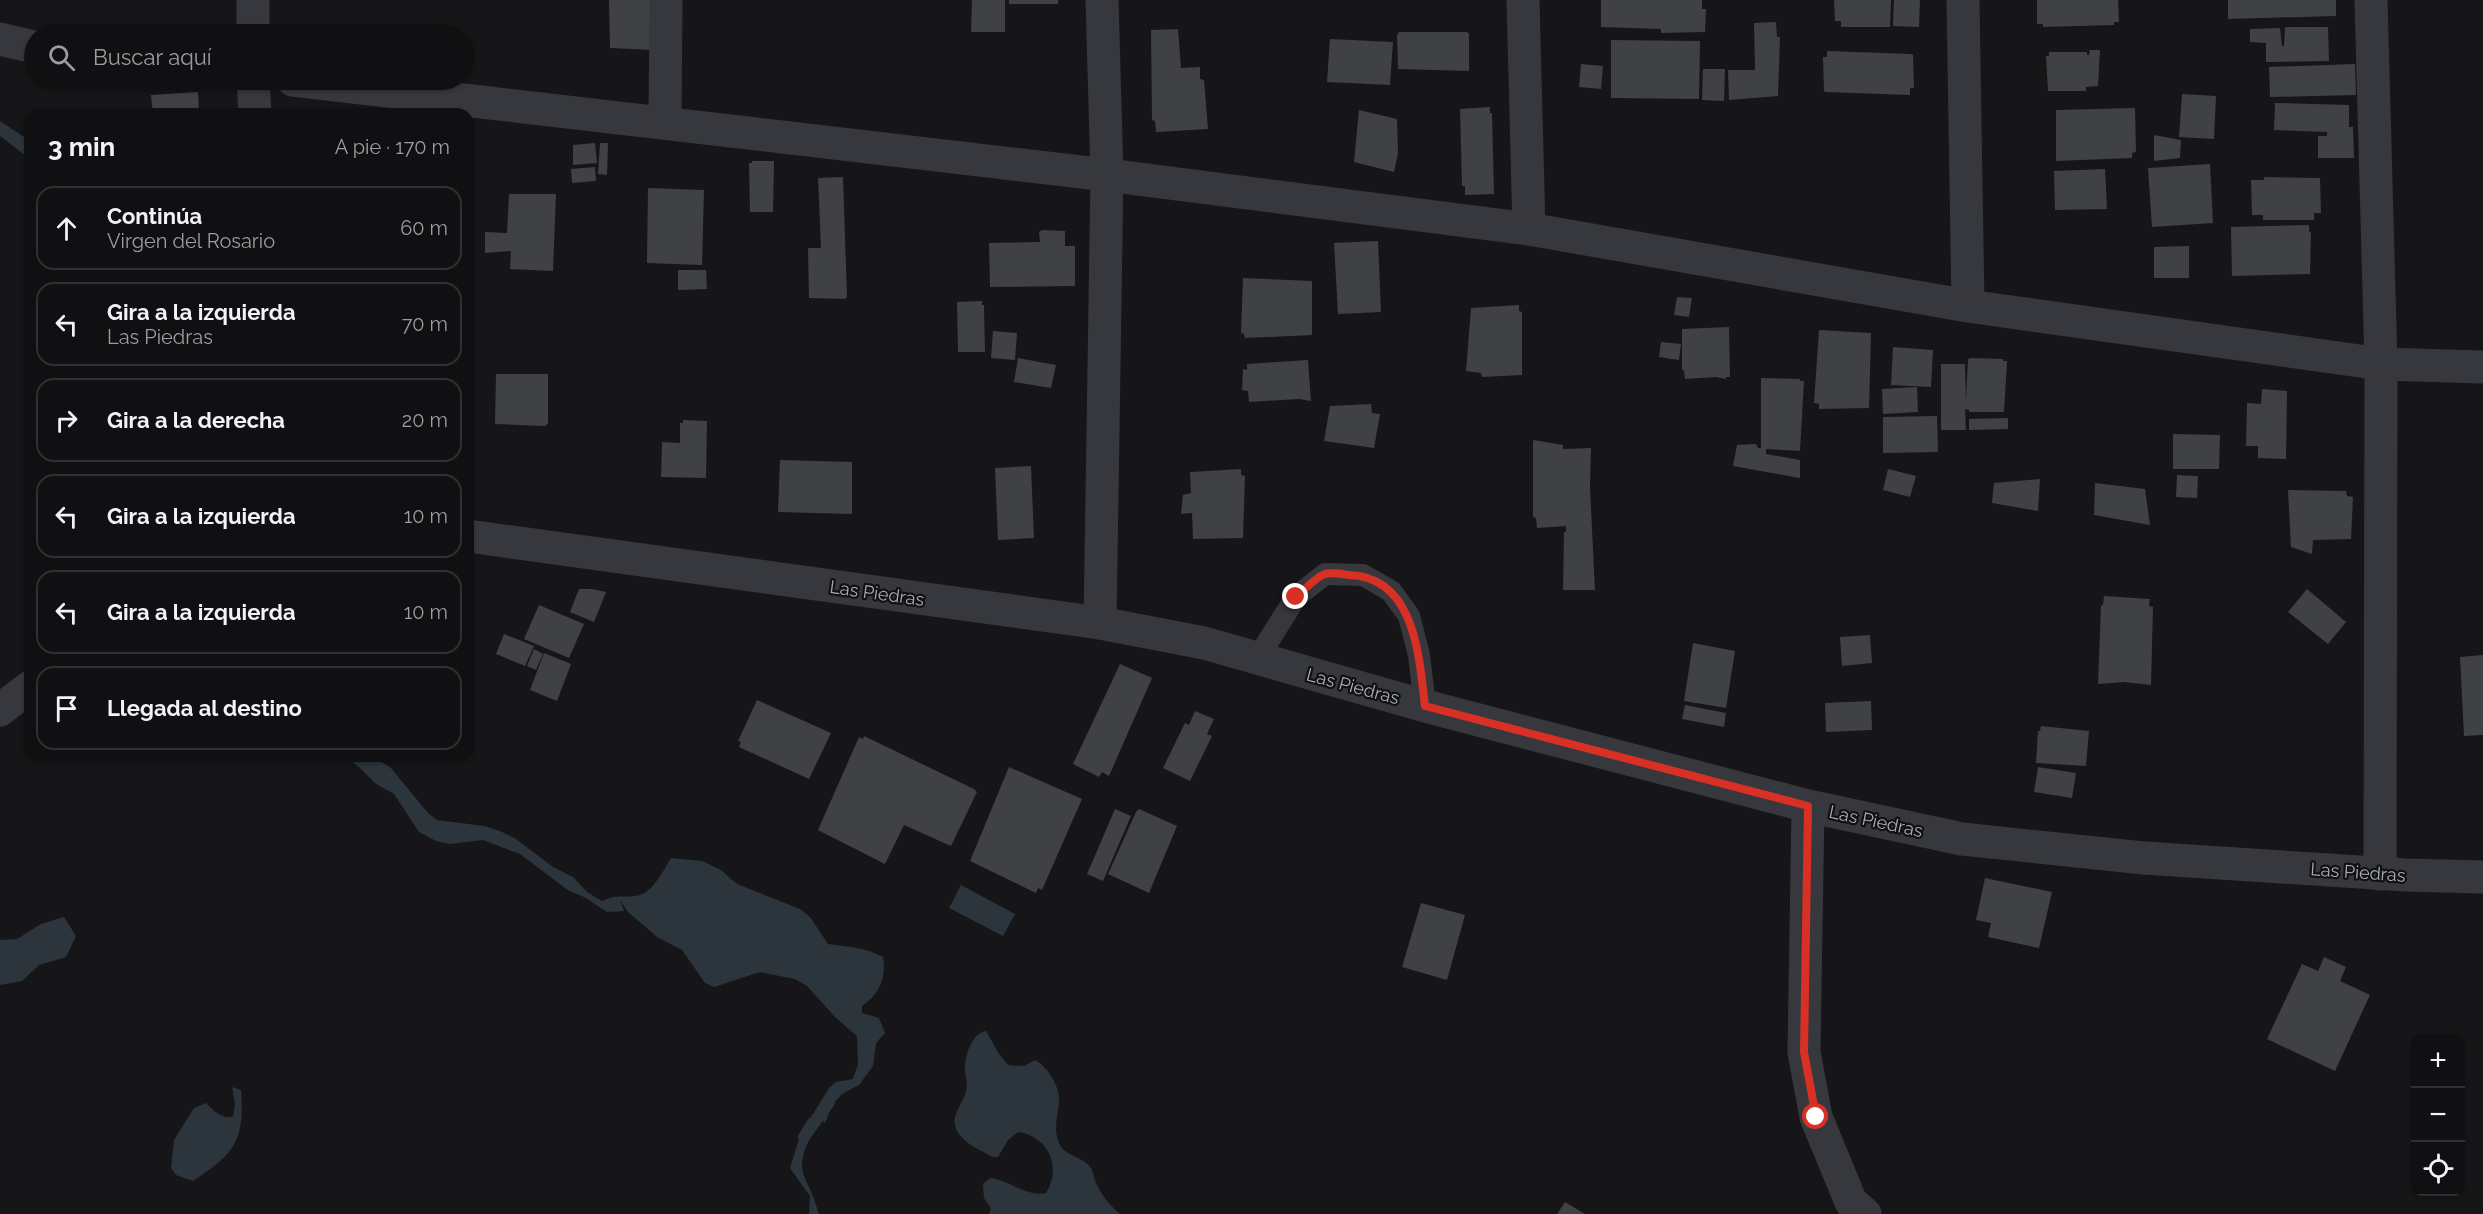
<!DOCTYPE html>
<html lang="es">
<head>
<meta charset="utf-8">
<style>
	body { margin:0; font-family:Raleway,sans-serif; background:#19191b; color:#f1f3f6 }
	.controls { position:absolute; right:18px; bottom:18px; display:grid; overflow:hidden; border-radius:12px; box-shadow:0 2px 4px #0004 }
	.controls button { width:54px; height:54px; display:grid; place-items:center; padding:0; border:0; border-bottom:2px solid #303032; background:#101012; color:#f1f3f6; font:30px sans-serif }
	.stop { position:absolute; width:18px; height:18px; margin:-14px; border:4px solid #d93025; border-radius:50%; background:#fff }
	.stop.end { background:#d93025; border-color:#fff; box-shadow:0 2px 6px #0008 }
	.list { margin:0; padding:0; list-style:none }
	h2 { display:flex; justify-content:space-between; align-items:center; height:78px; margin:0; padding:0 24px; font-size:26px }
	h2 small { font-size:20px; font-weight:400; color:#9c9d9f }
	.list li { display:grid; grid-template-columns:39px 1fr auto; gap:18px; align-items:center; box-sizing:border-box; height:84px; margin:0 12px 12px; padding:0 12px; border:2px solid #303032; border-radius:18px }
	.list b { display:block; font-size:22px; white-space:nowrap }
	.list p { margin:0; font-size:20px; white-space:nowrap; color:#9c9d9f }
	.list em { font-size:20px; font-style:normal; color:#9c9d9f }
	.icon { flex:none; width:33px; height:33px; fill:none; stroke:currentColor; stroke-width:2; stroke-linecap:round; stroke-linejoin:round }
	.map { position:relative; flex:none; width:2483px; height:1214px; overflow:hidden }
	.search { position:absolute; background:#101012; box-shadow:0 2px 4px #0004; left:24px; top:24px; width:450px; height:66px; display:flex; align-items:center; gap:15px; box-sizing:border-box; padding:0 21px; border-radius:33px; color:#9c9d9f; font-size:22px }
	.panel { position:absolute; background:#101012; box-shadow:0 2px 4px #0004; left:24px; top:108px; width:450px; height:654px; border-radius:18px }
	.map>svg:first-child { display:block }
	.water { fill:#2c353c }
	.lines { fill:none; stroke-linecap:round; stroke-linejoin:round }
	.stream { stroke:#2c353c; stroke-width:12 }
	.building { fill:#404145 }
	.service { stroke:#37383d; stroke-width:22 }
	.minor { stroke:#37383d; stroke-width:33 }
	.tertiary { stroke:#37383d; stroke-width:33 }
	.route { stroke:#d93025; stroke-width:8 }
	.labels { text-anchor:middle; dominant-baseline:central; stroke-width:4.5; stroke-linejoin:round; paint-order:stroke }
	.street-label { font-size:18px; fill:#a8adb8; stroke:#111113 }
</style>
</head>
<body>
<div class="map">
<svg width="2483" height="1214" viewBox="0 0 2483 1214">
	<rect width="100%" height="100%" fill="#161618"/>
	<!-- water -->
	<g class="water">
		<polygon points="0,121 30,141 30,159 0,136"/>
		<path d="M344,756H371L390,767L428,813L437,820L484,826L500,831L516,839L553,867L573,877L587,892L602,901C620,894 619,898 635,896C652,895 663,871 671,858L702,861L721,870L737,884L800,909L810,917L828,944C848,947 865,947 883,957C887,977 879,995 862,1006V1013L879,1018L885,1033L876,1043L873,1066L859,1085L842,1094L832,1105L825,1123L815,1111L829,1088L836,1082L853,1079L858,1064L857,1036L836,1018L807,986L795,979L760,972L714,987L705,983L682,950L657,937L627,911L620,900L624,911L607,912L584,897L569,891L520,854L483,840L450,844L436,841L419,832L394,794L376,784L358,766Z"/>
		<polygon points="961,885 1015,914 1003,936 949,908"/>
		<polygon points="64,917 76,936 66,957 39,965 22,981 0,985 0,940 17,939 41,924"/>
		<path d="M986,1031L999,1054L1008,1065L1024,1066L1035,1060C1048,1067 1060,1086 1059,1102C1058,1115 1053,1130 1059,1143C1065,1157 1083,1156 1091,1168C1094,1173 1094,1180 1097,1185C1102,1196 1111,1206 1120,1214H989L991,1208L984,1198L983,1184L990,1178C1009,1180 1027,1197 1046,1193C1062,1168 1049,1136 1018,1132L1008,1140L998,1157H993C980,1150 958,1141 955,1125C952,1114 964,1102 966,1091C968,1083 965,1076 965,1068C965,1055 972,1033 986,1031Z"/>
		<path d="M232,1087L241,1090C245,1142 234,1154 193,1181L176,1175L171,1168L174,1140L194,1108L206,1103C214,1111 221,1119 233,1117L235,1104Z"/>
		<path d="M809,1118L815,1128C790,1175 807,1170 819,1214H809L810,1196L790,1168L802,1129Z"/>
	</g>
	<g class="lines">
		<!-- stream -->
		<polyline class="stream" points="804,1137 829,1102"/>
	</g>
	<!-- building -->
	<g class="building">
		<polygon points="609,0 658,0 656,50 610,48"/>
		<polygon points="972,0 1005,0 1005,32 971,32"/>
		<rect x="1009" y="0" width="49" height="4"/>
		<polygon points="1601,0 1702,0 1702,9 1706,9 1705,32 1661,33 1661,29 1601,27"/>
		<polygon points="1834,0 1891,0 1890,27 1841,27 1841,21 1835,21"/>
		<polygon points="1894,0 1920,0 1919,27 1893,26"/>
		<polygon points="2037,0 2118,0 2119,22 2114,22 2114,25 2043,27 2043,24 2037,24"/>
		<polygon points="2228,0 2336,0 2336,16 2228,19"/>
		<polygon points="1776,22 1777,37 1780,37 1778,96 1729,100 1728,70 1755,70 1754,23"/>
		<polygon points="2285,27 2328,27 2329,61 2266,62 2266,43 2250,42 2250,29 2280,28 2282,46 2284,46"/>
		<polygon points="1178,29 1181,68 1200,67 1200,79 1204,80 1208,129 1156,132 1155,121 1152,120 1151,30"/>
		<polygon points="1399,32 1467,32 1469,34 1469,71 1398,69 1397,35"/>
		<polygon points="1330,39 1393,42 1390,85 1327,82"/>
		<polygon points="1611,40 1700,41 1699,99 1611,98"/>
		<polygon points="2090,50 2100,50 2098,86 2086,87 2086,91 2048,91 2046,56 2049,56 2049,52 2087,52 2087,55 2089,55"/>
		<polygon points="1827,51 1911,54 1913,55 1914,88 1910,88 1910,95 1826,92 1824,91 1823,57 1827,57"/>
		<polygon points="1581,64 1603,66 1601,89 1579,87"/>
		<polygon points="2355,64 2356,95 2270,97 2269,67"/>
		<polygon points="1703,69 1725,69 1724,101 1702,100"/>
		<polygon points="198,92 199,114 153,114 151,95"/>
		<polygon points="2182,94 2216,96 2214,139 2179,137"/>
		<polygon points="2275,103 2349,105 2349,127 2353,127 2354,158 2318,158 2318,136 2327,136 2327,132 2274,130"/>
		<polygon points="1490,107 1490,113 1492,113 1494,194 1465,195 1465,186 1462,186 1460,109"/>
		<polygon points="2135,108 2136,152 2132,153 2132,158 2056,161 2056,110"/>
		<polygon points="1359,110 1397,119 1398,153 1394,172 1354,162"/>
		<polygon points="2154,135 2181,140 2180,158 2154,161"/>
		<polygon points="595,143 597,163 573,165 573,145"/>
		<polygon points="600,143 608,143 607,175 598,174"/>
		<polygon points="752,161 774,161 773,212 750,212 749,163 752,163"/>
		<polygon points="2210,164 2213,223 2152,227 2148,168"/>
		<polygon points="595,167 596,181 572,183 571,169"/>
		<polygon points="2105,169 2107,209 2055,210 2054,171"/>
		<polygon points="843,177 847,297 845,299 809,298 808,248 821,248 818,178"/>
		<polygon points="2264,177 2320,178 2321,213 2314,213 2314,220 2263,220 2263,215 2252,215 2251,180 2264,180"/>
		<polygon points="648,188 704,190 702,265 647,263"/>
		<polygon points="509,194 556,194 553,271 510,269 511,251 485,253 485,232 507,233"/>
		<polygon points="2309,225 2309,232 2311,232 2310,274 2232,276 2231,227"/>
		<polygon points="1042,230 1065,231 1065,246 1075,246 1075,286 990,287 989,243 1040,242 1039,232"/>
		<polygon points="1378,241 1381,312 1338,314 1334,243"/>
		<polygon points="2189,246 2189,278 2154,278 2154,247"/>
		<polygon points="678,270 706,270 707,289 678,290"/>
		<polygon points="1243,278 1312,281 1312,335 1245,338 1244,334 1241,333"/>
		<polygon points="1677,297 1692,298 1689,317 1674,315"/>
		<polygon points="982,301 982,305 984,305 985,352 958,352 957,302"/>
		<polygon points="1519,305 1519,311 1522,312 1522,375 1482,377 1481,373 1466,371 1471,308"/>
		<polygon points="1729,327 1730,377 1726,377 1726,379 1716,377 1685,379 1684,370 1682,370 1682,329"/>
		<polygon points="1819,330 1871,333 1869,408 1819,409 1819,404 1814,403"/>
		<polygon points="993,331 1017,333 1015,360 991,358"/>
		<polygon points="1661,342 1681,344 1679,360 1659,357"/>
		<polygon points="1893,347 1933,350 1931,387 1891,385"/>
		<polygon points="1018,358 1056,365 1051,388 1014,382"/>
		<polygon points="1971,358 2003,359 2003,361 2007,361 2004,412 1969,412 1969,410 1965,409 1966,430 1941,430 1941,364 1965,364 1966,401 1968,359"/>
		<polygon points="1308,360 1311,401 1299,399 1249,402 1248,391 1242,390 1243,369 1247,370 1247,364"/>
		<polygon points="496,374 548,374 548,423 545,426 495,424"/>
		<polygon points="1761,378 1800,379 1800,381 1804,381 1800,451 1766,449 1766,454 1800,460 1800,478 1733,466 1737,445 1756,444 1758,448 1761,448"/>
		<polygon points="1917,387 1918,412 1883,414 1882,389"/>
		<polygon points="2262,389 2287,391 2286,459 2258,458 2258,446 2246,446 2247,403 2261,404"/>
		<polygon points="1371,404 1372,413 1380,414 1374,448 1324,441 1330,406"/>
		<polygon points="1937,416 1938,452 1883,453 1883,417"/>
		<polygon points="2008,418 2008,429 1969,430 1969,419"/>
		<polygon points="683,420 707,421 706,478 661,477 662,442 680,443 680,423 683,423"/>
		<polygon points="2173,434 2220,435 2219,469 2173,469"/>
		<polygon points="1533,440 1563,445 1563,449 1591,448 1590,488 1595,590 1563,590 1564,532 1566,532 1566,526 1537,528 1536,518 1533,517"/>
		<polygon points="780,460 852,462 852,514 778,512"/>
		<polygon points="1031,466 1034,538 998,540 995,468"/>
		<polygon points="1241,469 1241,475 1245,476 1243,538 1193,539 1192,513 1181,514 1183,495 1191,493 1190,472"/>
		<polygon points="1888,469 1916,476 1910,497 1883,490"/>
		<polygon points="2177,475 2198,476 2197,498 2176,497"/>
		<polygon points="2040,479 2038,511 1992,503 1994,483"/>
		<polygon points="2095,483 2145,489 2150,525 2094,515"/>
		<polygon points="2288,490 2346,491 2347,496 2353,497 2351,539 2313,540 2312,554 2291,547"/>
		<polygon points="468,587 474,589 468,605"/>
		<polygon points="579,589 592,589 606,592 594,622 570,612"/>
		<polygon points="2307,589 2346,622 2328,644 2288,612"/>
		<polygon points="2104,596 2150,599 2149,606 2153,607 2151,685 2124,682 2098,684 2101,606 2103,605"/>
		<polygon points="539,605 584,624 569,658 524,639"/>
		<polygon points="504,634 534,646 525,666 496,654"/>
		<polygon points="1870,635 1872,663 1842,666 1840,637"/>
		<polygon points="1693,643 1735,651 1726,708 1684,701"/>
		<polygon points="534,649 543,654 536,670 527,666"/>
		<polygon points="544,653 571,664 557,701 530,690"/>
		<polygon points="2483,655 2483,735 2464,736 2460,657"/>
		<polygon points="1120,664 1152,678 1109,776 1102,772 1099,777 1073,764"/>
		<polygon points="757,700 831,733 809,779 739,747 741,742 738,741"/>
		<polygon points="1871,701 1872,730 1826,732 1825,703"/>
		<polygon points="1685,705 1726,713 1724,727 1682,719"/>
		<polygon points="1195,711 1214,719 1207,734 1212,736 1190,781 1163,768 1185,723 1189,725"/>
		<polygon points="2041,726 2089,731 2086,766 2036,763 2038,731 2040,731"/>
		<polygon points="864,736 974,789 977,792 951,846 904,825 885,864 818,830 859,737 863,739"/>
		<polygon points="1009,767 1082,799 1042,890 1038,888 1036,893 970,861"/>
		<polygon points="2038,767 2076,773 2072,798 2034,792"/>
		<polygon points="1115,809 1131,816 1103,881 1087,874"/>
		<polygon points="1139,809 1177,826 1149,893 1108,874 1136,812"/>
		<polygon points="1985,878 2052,892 2039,948 1988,937 1991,923 1976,920"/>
		<polygon points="1421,903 1465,915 1447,980 1402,967"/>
		<polygon points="2324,957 2346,967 2340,981 2370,995 2335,1071 2267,1039 2302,964 2318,971"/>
		<polygon points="1565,1202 1585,1214 1557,1214"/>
	</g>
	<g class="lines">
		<!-- service -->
		<polyline class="service" points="1257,659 1296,597 1325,574 1363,575 1391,591 1409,616 1419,655 1425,706"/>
		<!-- minor -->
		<g class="minor">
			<polyline points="1523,0 1529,229"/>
			<polyline points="1963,0 1968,306"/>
			<polyline points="2371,0 2381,364 2380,874"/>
			<polyline points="253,34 253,0"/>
			<polyline points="0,39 34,47"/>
			<polyline points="253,80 255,114"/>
			<polyline points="293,80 1107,175 1529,229 1968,306 2381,364 2483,367"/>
			<polyline points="665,123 666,0"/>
			<polyline points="1100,623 1107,175 1102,0"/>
		</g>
		<!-- tertiary -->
		<g class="tertiary">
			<polyline points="468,536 1100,623 1204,643 1425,706 1808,806 1962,839 2144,858 2406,875 2483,877"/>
			<polyline points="0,710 30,687"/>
			<polyline points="1808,806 1804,1052 1816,1117 1851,1202 1865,1214"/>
		</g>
	</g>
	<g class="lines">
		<!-- route -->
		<path class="route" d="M1296,597C1304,591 1315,577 1325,574C1331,572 1342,574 1349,575C1415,577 1419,656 1425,706L1808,806L1804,1052L1816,1117"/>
	</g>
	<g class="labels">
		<!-- street labels -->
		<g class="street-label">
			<text transform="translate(877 593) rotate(8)">Las Piedras</text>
			<text transform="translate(1353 686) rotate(15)">Las Piedras</text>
			<text transform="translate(1876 821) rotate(12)">Las Piedras</text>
			<text transform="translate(2358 872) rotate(4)">Las Piedras</text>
		</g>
	</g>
</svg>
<div class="controls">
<button>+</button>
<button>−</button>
<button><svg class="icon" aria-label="locate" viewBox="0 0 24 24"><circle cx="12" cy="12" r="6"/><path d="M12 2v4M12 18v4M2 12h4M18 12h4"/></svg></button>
</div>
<div class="stop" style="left:1816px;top:1117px"></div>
<div class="stop end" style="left:1296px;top:597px"></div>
<div class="search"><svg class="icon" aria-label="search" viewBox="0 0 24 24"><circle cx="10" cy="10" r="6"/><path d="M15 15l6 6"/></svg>Buscar aquí</div>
<section class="panel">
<h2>3 min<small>A pie · 170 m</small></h2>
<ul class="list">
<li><svg class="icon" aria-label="ahead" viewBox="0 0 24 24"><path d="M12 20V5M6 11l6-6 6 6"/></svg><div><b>Continúa</b><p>Virgen del Rosario</p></div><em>60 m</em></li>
<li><svg class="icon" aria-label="left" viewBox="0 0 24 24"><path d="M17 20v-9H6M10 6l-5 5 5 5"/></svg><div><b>Gira a la izquierda</b><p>Las Piedras</p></div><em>70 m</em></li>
<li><svg class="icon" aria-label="right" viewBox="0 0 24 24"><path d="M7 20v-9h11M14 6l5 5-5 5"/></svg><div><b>Gira a la derecha</b></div><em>20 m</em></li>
<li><svg class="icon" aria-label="left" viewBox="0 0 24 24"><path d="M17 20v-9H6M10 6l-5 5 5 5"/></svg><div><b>Gira a la izquierda</b></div><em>10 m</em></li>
<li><svg class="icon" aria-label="left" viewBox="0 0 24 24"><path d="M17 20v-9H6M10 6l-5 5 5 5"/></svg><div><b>Gira a la izquierda</b></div><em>10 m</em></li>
<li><svg class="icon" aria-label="arrive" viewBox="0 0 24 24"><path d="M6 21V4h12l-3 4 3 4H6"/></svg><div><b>Llegada al destino</b></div></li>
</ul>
</section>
</div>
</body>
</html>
